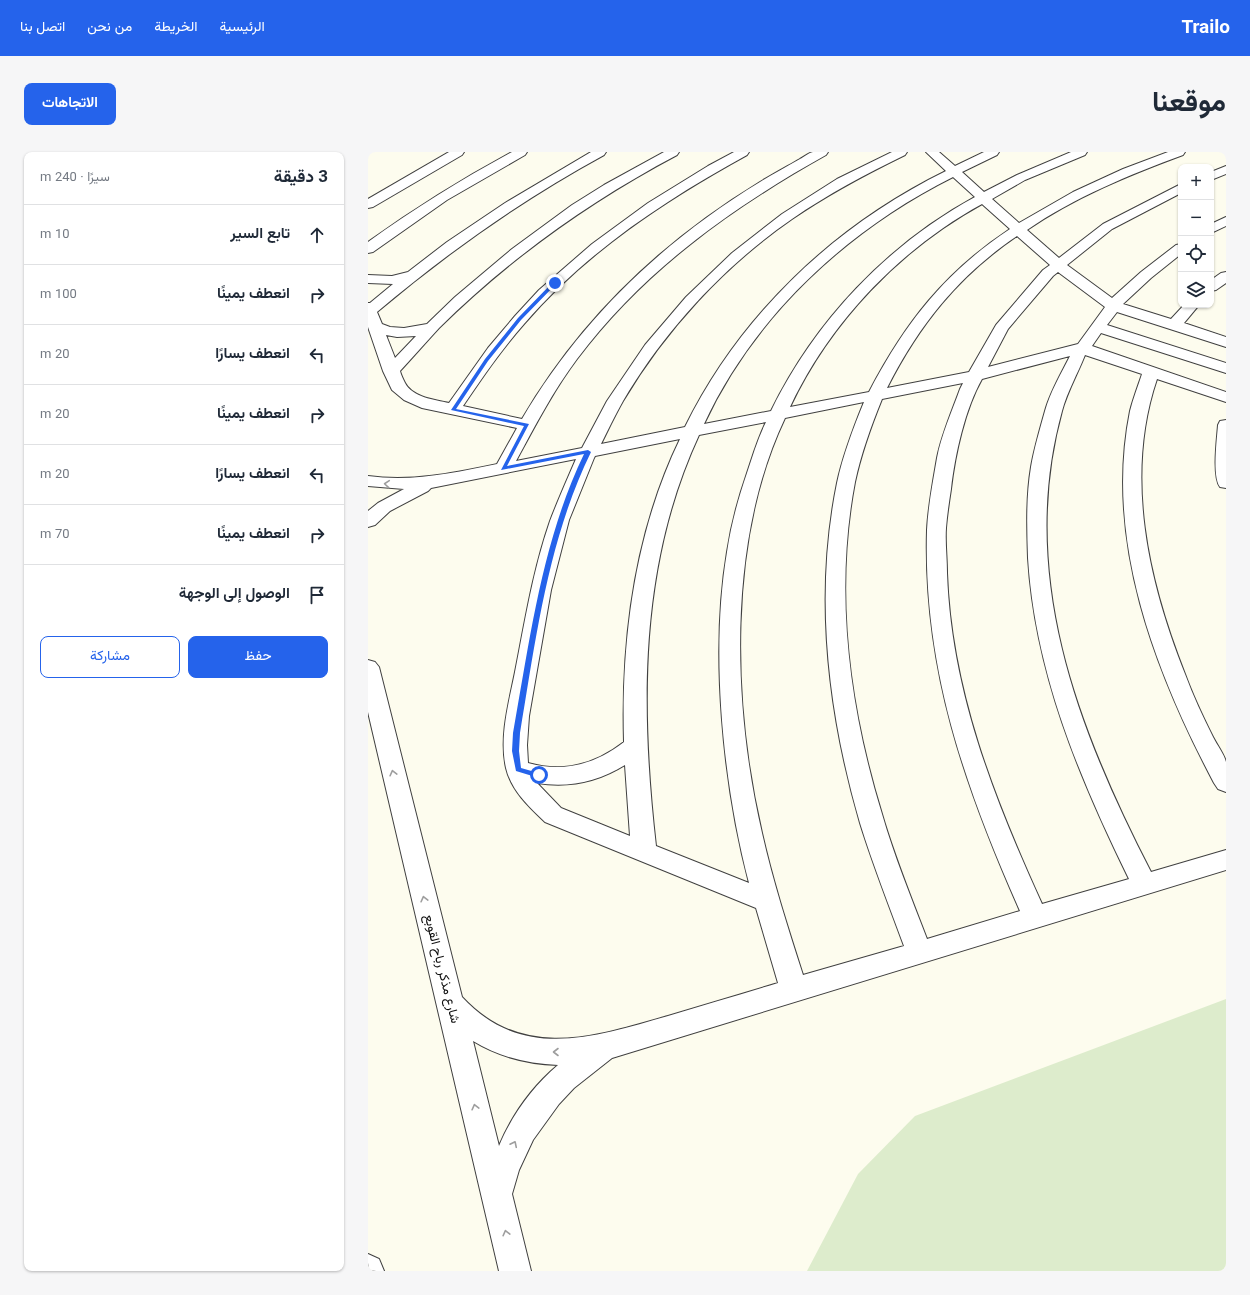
<!DOCTYPE html>
<html lang="ar">
<head>
<meta charset="utf-8">
<style>
	body { margin:0; font-family:Georgia,Vazirmatn,serif; background:#f6f6f7; color:#1f2937; direction:rtl }
	.controls { position:absolute; right:12px; top:12px; display:grid; overflow:hidden; border-radius:8px; box-shadow:0 1px 3px #0004 }
	.controls button { width:36px; height:36px; display:grid; place-items:center; padding:0; border:0; border-bottom:1px solid #e0e1e3; background:#fff; color:#1f2937; font:20px sans-serif }
	.stop { position:absolute; width:12px; height:12px; margin:-9px; border:3px solid #2563eb; border-radius:50%; background:#fff }
	.stop.end { background:#2563eb; border-color:#fff; box-shadow:0 1px 4px #0008 }
	.list { margin:0; padding:0; list-style:none }
	h2 { display:flex; justify-content:space-between; align-items:center; height:52px; margin:0; padding:0 16px; font-size:17px }
	h2 small { font-size:13px; font-weight:400; color:#747a83 }
	.list li { display:grid; grid-template-columns:26px 1fr auto; gap:12px; align-items:center; box-sizing:border-box; height:60px; padding:0 16px; border-top:1px solid #e0e1e3 }
	.list b { display:block; font-size:15px; white-space:nowrap }
	.list em { font-size:13px; font-style:normal; color:#747a83 }
	.actions { display:flex; gap:8px; padding:12px 16px }
	.actions a { flex:1; padding:9px 0; border:1px solid #2563eb; border-radius:8px; text-align:center; font-size:14px; color:#2563eb }
	.actions .main { background:#2563eb; color:#fff }
	.icon { flex:none; width:22px; height:22px; fill:none; stroke:currentColor; stroke-width:2; stroke-linecap:round; stroke-linejoin:round }
	.map { position:relative; flex:none; width:858px; height:1119px; overflow:hidden; direction:ltr; border-radius:8px }
	header { display:flex; align-items:center; gap:24px; box-sizing:border-box; height:56px; padding:0 20px; background:#2563eb; color:#fff }
	header strong { font-size:19px }
	nav { display:flex; gap:22px; margin-inline-start:auto; font-size:14px }
	.intro { display:flex; align-items:center; justify-content:space-between; box-sizing:border-box; height:96px; padding:0 24px }
	h1 { margin:0; font-size:28px }
	.button { padding:10px 18px; border-radius:8px; background:#2563eb; color:#fff; font-size:14px; font-weight:700 }
	main { display:flex; gap:24px; padding:0 24px }
	aside { flex:1; background:#fff; border-radius:8px; box-shadow:0 1px 3px #0004 }
	.map>svg:first-child { display:block }
	.pitch { fill:#ddeccc }
	.lines { fill:none; stroke-linecap:round; stroke-linejoin:round }
	.minor-casing { stroke:#404040; stroke-width:2 }
	.minor { fill:#fff; fill-rule:evenodd }
	.oneway { stroke:#9e9e9e }
	.route { fill:#2563eb }
	.labels { text-anchor:middle; dominant-baseline:central; stroke-width:4; stroke-linejoin:round; paint-order:stroke }
	.near-street-label { font-size:13px; fill:#0d0d0d; stroke:#fff }
</style>
</head>
<body>
<header>
<strong>Trailo</strong>
<nav><a>الرئيسية</a><a>الخريطة</a><a>من نحن</a><a>اتصل بنا</a></nav>
</header>
<div class="intro"><h1>موقعنا</h1><a class="button">الاتجاهات</a></div>
<main>
<div class="map">
<svg width="858" height="1119" viewBox="0 0 858 1119">
	<rect width="100%" height="100%" fill="#fdfcee"/>
	<!-- pitch -->
	<polygon class="pitch" points="858,847 858,1119 439,1119 490,1022 547,964"/>
	<g class="lines">
		<!-- minor casing -->
		<g class="minor-casing">
			<g id="minor">
				<polygon points="81,0 96,0 94,3 5,55 0,56 0,47"/>
				<path d="M144,0H159L157,3L79,48L5,100L0,101V90C46,57 94,27 144,0Z"/>
				<path d="M223,0H238L236,3C155,47 80,100 9,160L14,172L22,175L36,176L59,172L87,145L144,97L204,53L236,33L296,0H311L309,3C222,49 142,106 71,176C58,190 45,205 32,219C33,223 35,227 37,231C44,245 67,248 81,251L120,196L147,164L171,138L224,92L280,51L340,14L366,0H381L379,3C297,48 218,100 156,172C133,198 114,226 95,254L154,267C212,168 295,89 392,30C405,22 418,15 432,7C436,5 440,1 445,0C449,0 455,0 460,0L458,3C363,56 275,119 209,207C185,239 167,274 148,309L214,296L239,249L277,193L318,145L364,101L414,62L469,27L524,0H539L537,3C498,22 460,42 424,67C356,114 297,178 255,249C247,263 240,278 233,292L317,275C372,163 466,74 578,19L558,0H571L587,14L616,0H631L629,3L594,20L616,40L649,23L703,0H719L717,3L657,28L624,47L651,71L705,40L755,17L800,0H817L815,3C761,23 707,45 659,78L691,106L735,72L813,32V41L744,77L699,113L744,146L773,120L808,93L813,92V102L783,126L755,152L803,167L816,153H831L816,171L858,185V195L749,160L739,173L858,211V221L733,181L724,194L858,240V250L789,227C756,324 780,429 817,522C825,544 835,565 845,585C849,593 856,602 858,610C858,619 858,631 858,640L850,637L846,631C787,519 736,388 762,259C765,247 770,234 774,222L717,203C710,221 699,240 694,259C649,421 709,577 783,720L858,698V718L244,906L206,936L191,952L165,988L151,1018L144,1042L163,1119H131L0,560V508L7,510L11,515L94,845C154,910 226,885 300,864C337,853 374,842 410,831L388,756L177,670C161,655 143,638 138,616C131,585 141,550 147,520C157,469 165,418 182,369C190,348 199,328 208,307L63,336L60,339L22,359L7,373L0,375V359L10,351L36,337L0,334V324C44,330 86,321 129,312L149,276L54,256L36,248L24,238L15,219L0,175V151H2L25,132L0,131V123L24,124L40,120L79,90L137,51ZM585,25L607,45C519,93 447,169 403,259L336,272C386,164 479,78 585,25ZM614,52L642,77C577,120 537,171 501,240L422,255C462,170 532,97 614,52ZM649,84L682,113L675,118L628,173L601,220L519,236C551,173 590,124 649,84ZM690,120L737,155L710,192L620,215L640,177L685,124ZM18,183L29,185L48,184L27,206ZM702,204C693,222 682,240 677,259C672,277 666,297 663,315C658,345 659,376 660,406C667,520 711,625 761,727L674,752C626,647 583,538 579,421C579,406 577,390 578,376C579,363 581,350 583,337C587,302 597,257 614,227ZM595,231L592,237C584,259 573,284 569,306C565,329 560,355 559,378C555,516 597,635 652,759L559,787C543,745 526,704 514,662C481,555 466,440 487,330C493,302 503,274 514,247ZM496,250C485,277 475,303 469,331C446,444 460,561 492,671C505,713 521,753 536,794L435,823C420,776 405,730 394,681C364,552 359,388 417,266ZM398,270C390,286 385,303 379,321C370,347 363,373 359,400C342,501 355,632 381,731L288,694C272,555 271,412 331,283ZM312,287C267,380 253,487 256,590C228,612 195,621 160,611L159,593L161,564L183,438L201,368L226,306L227,304ZM257,613L262,684L193,656L169,631C200,636 230,630 257,613ZM105,889C131,905 160,912 190,913C165,934 144,963 131,994Z"/>
				<polygon points="858,14 858,22 843,28 843,20"/>
				<polygon points="858,65 858,74 843,81 843,72"/>
				<polygon points="858,120 858,131 848,138 843,139 843,128 853,121"/>
				<path d="M858,268V336L852,335C844,324 849,287 850,273L852,269Z"/>
				<polygon points="0,1102 11,1107 16,1119 0,1119"/>
			</g>
		</g>
		<!-- minor -->
		<use href="#minor" class="minor"/>
	</g>
	<!-- one-way arrows -->
	<defs><path id="oneway-chevron" d="M-2-3.5L2.5 0L-2 3.5" fill="none" stroke-width="1.6" stroke-linecap="round" stroke-linejoin="round"/></defs>
	<g class="oneway">
		<use href="#oneway-chevron" transform="translate(19 332) rotate(-175)"/>
		<use href="#oneway-chevron" transform="translate(25 621) rotate(-104)"/>
		<use href="#oneway-chevron" transform="translate(56 747) rotate(-104)"/>
		<use href="#oneway-chevron" transform="translate(188 900) rotate(180)"/>
		<use href="#oneway-chevron" transform="translate(107 955) rotate(-104)"/>
		<use href="#oneway-chevron" transform="translate(146 992) rotate(-64)"/>
		<use href="#oneway-chevron" transform="translate(138 1081) rotate(-104)"/>
	</g>
	<!-- route -->
	<path class="route" d="M185,130L189,131L153,168L120,209L88,257L161,272L139,314L220,298L223,300C180,388 168,486 152,581L151,599L153,616L174,622L175,623L171,626L148,619L144,599L145,581C162,487 174,389 216,302L133,318L156,274L83,258L117,207L150,166Z"/>
	<g class="labels">
		<!-- near-street labels -->
		<g class="near-street-label">
			<text transform="translate(73 817) rotate(76)">شارع مذكر رباح القوبع</text>
		</g>
	</g>
</svg>
<div class="controls">
<button>+</button>
<button>−</button>
<button><svg class="icon" aria-label="locate" viewBox="0 0 24 24"><circle cx="12" cy="12" r="6"/><path d="M12 2v4M12 18v4M2 12h4M18 12h4"/></svg></button>
<button><svg class="icon" aria-label="layers" viewBox="0 0 24 24"><path d="M12 4l9 5-9 5-9-5zM3 14l9 5 9-5"/></svg></button>
</div>
<div class="stop" style="left:171px;top:623px"></div>
<div class="stop end" style="left:187px;top:131px"></div>
</div>
<aside>
<h2>3 دقيقة<small>سيرًا · 240 m</small></h2>
<ul class="list">
<li><svg class="icon" aria-label="ahead" viewBox="0 0 24 24"><path d="M12 20V5M6 11l6-6 6 6"/></svg><div><b>تابع السير</b></div><em>10 m</em></li>
<li><svg class="icon" aria-label="right" viewBox="0 0 24 24"><path d="M7 20v-9h11M14 6l5 5-5 5"/></svg><div><b>انعطف يمينًا</b></div><em>100 m</em></li>
<li><svg class="icon" aria-label="left" viewBox="0 0 24 24"><path d="M17 20v-9H6M10 6l-5 5 5 5"/></svg><div><b>انعطف يسارًا</b></div><em>20 m</em></li>
<li><svg class="icon" aria-label="right" viewBox="0 0 24 24"><path d="M7 20v-9h11M14 6l5 5-5 5"/></svg><div><b>انعطف يمينًا</b></div><em>20 m</em></li>
<li><svg class="icon" aria-label="left" viewBox="0 0 24 24"><path d="M17 20v-9H6M10 6l-5 5 5 5"/></svg><div><b>انعطف يسارًا</b></div><em>20 m</em></li>
<li><svg class="icon" aria-label="right" viewBox="0 0 24 24"><path d="M7 20v-9h11M14 6l5 5-5 5"/></svg><div><b>انعطف يمينًا</b></div><em>70 m</em></li>
<li><svg class="icon" aria-label="arrive" viewBox="0 0 24 24"><path d="M6 21V4h12l-3 4 3 4H6"/></svg><div><b>الوصول إلى الوجهة</b></div></li>
</ul>
<div class="actions"><a class="main">حفظ</a><a>مشاركة</a></div>
</aside>
</main>
</body>
</html>
